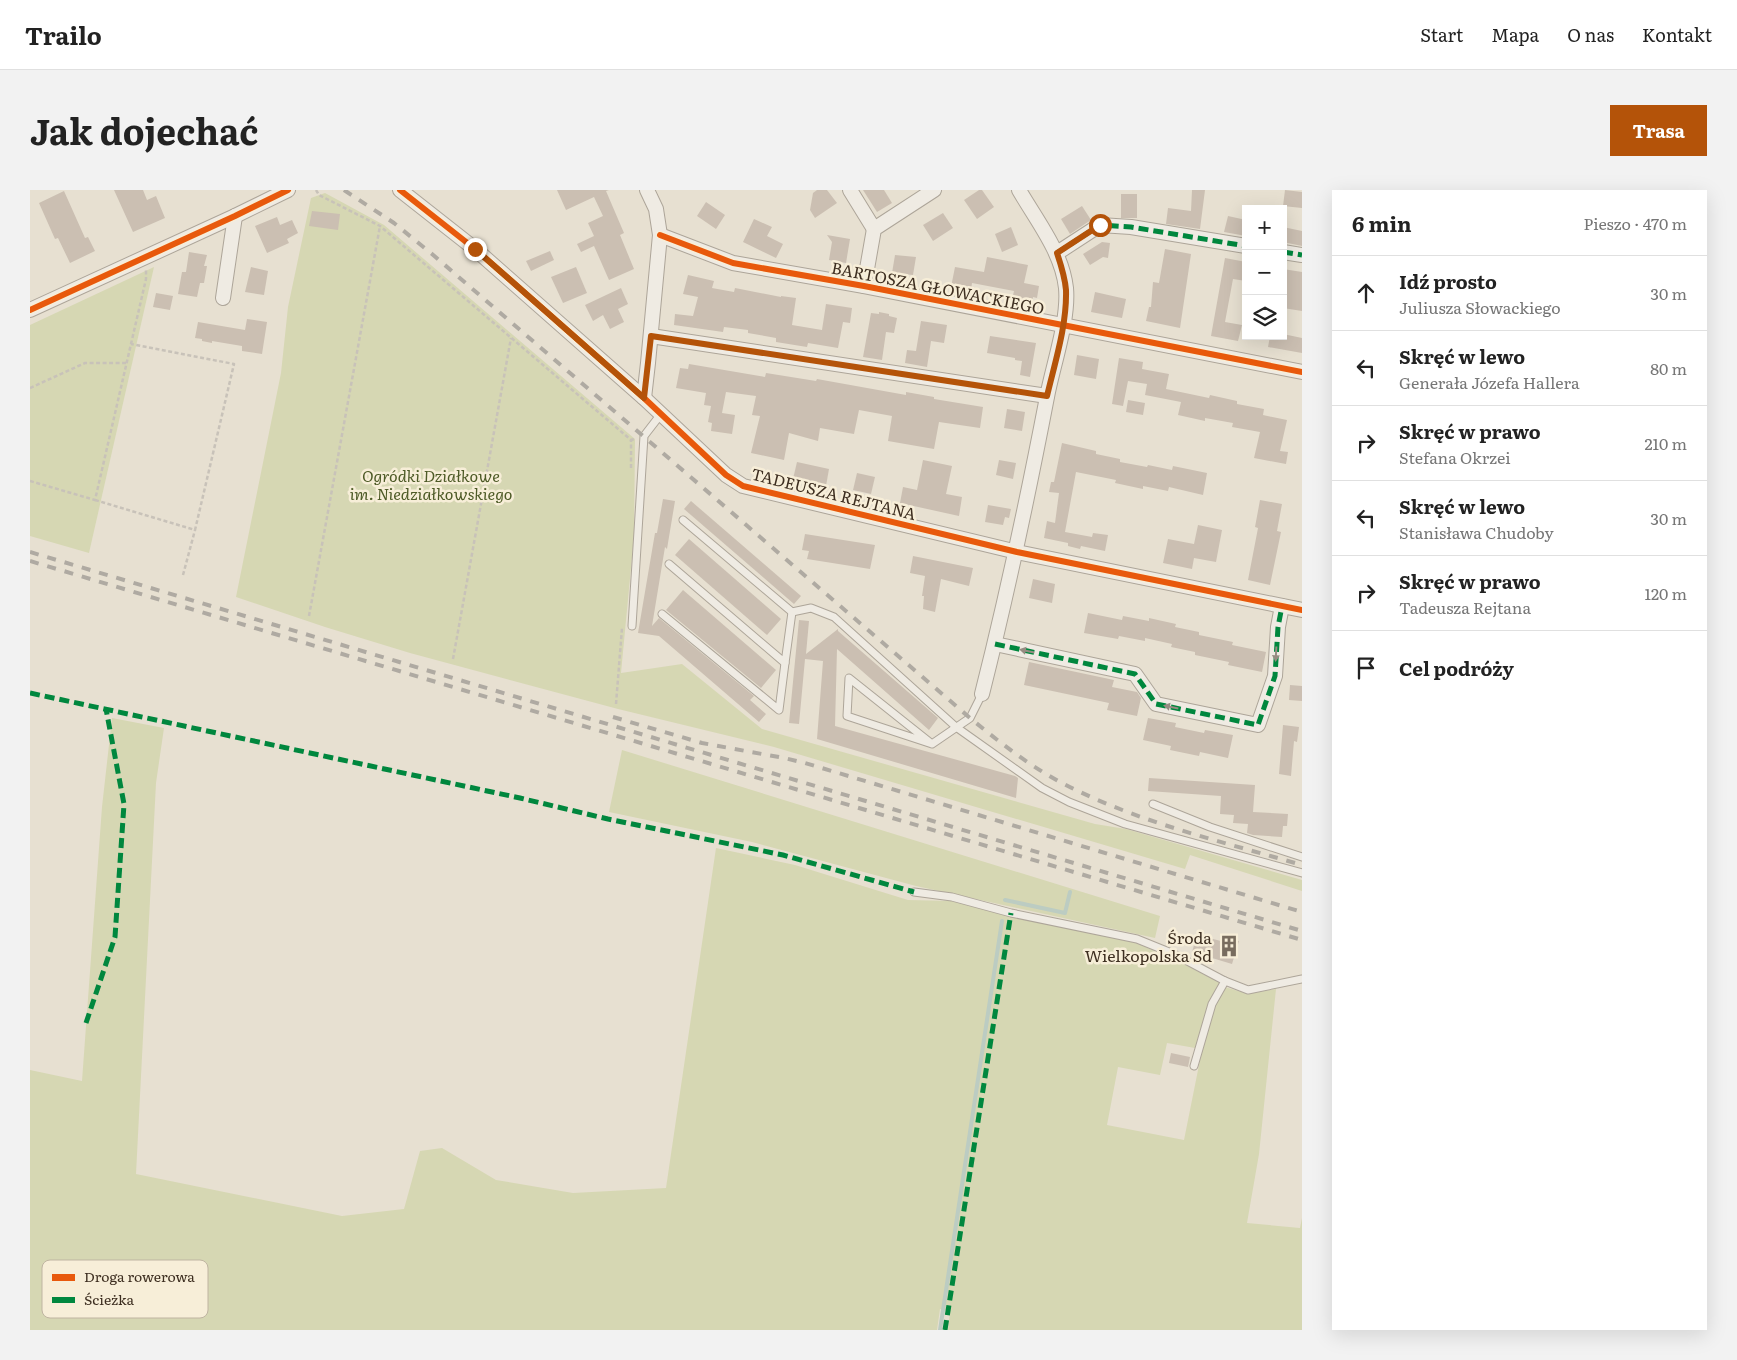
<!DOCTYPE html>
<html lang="pl">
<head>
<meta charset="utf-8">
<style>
	body { margin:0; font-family:Literata,serif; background:#f2f2f2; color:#222 }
	.controls { position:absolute; right:15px; top:15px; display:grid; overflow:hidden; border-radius:0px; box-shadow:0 5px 20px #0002 }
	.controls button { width:45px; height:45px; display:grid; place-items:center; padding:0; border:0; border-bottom:1px solid #e0e0e0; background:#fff; color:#222; font:25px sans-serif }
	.stop { position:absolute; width:15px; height:15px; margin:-11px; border:4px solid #b45309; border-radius:50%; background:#fff }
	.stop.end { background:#b45309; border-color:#fff; box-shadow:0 1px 5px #0008 }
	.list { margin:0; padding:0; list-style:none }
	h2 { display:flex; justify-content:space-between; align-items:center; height:65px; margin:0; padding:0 20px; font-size:21px }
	h2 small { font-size:16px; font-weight:400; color:#767676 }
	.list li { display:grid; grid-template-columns:32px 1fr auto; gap:15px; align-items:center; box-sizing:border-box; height:75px; padding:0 20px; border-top:1px solid #e0e0e0 }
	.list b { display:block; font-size:19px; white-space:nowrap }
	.list p { margin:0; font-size:16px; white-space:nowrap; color:#767676 }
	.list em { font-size:16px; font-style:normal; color:#767676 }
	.icon { flex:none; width:28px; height:28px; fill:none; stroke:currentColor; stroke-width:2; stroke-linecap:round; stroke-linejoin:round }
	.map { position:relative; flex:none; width:1272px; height:1140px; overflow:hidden; border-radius:0px }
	header { display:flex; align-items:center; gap:30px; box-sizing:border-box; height:70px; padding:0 25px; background:#fff; border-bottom:1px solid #e0e0e0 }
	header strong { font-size:24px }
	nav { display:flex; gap:28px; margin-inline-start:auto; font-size:18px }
	.intro { display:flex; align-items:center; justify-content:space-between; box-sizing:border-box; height:120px; padding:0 30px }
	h1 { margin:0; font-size:35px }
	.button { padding:12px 22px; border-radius:0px; background:#b45309; color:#fff; font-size:18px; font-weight:700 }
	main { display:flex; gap:30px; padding:0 30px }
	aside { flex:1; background:#fff; border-radius:0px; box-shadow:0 5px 20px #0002 }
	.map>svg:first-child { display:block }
	.green { fill:#d6d7b3 }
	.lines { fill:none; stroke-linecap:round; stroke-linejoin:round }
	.stream { stroke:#bcccc2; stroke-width:4 }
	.building { fill:#cbbfb2 }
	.service-casing { stroke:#ada599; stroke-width:9 }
	.minor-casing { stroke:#ada599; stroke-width:16 }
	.path { stroke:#c8c2b9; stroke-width:2.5; stroke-dasharray:4 2.5; stroke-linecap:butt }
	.service { stroke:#efebe3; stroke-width:7 }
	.minor { stroke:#efebe3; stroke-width:14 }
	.rail { stroke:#afaaa2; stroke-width:4; stroke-dasharray:9 9; stroke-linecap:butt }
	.quiet { stroke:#00873e; stroke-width:5; stroke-dasharray:10 5; stroke-linecap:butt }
	.cycleway-casing { stroke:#f7eed8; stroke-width:9 }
	.cycleway { stroke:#e8590c; stroke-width:6 }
	.oneway { fill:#968c82 }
	.route { stroke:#b45309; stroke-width:6 }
	.labels { text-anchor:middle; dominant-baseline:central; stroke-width:5; stroke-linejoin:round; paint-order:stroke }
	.street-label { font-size:16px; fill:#3d2e20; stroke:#f7eed8 }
	.park-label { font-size:16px; font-style:italic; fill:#4d5a26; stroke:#f7eed8 }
	.poi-label { font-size:16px; fill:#3d2e20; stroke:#f7eed8; text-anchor:end }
	.key { fill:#f7eed8; stroke:#bfb4a1; stroke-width:1 }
	.key-label { font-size:14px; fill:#3d2e20 }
</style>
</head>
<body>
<header>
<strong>Trailo</strong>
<nav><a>Start</a><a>Mapa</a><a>O nas</a><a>Kontakt</a></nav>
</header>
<div class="intro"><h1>Jak dojechać</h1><a class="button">Trasa</a></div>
<main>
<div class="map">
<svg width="1272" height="1140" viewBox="0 0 1272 1140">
	<rect width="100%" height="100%" fill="#e7e0d1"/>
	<!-- green -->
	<g class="green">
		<polygon points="295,3 354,35 605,249 604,346 591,483 652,474 732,539 1065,634 1096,639 1272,690 1272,701 1160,665 1155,679 744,557 588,519 380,463 295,437 206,407 251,183 258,117 281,8"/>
		<polygon points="124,77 59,363 0,346 0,135"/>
		<polygon points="82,528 134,538 126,593 106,984 312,1026 374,1019 390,961 412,958 466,990 543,1003 636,998 686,658 765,675 878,710 922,711 1106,753 1146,770 1190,793 1179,812 1165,858 1137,853 1130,885 1088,877 1077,935 1154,950 1172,860 1184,815 1195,797 1218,804 1246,799 1229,964 1217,1033 1270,1038 1272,1028 1272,1140 918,1140 920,1122 910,1119 907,1140 0,1140 0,880 52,891 72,617"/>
		<polygon points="592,560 1130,726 1125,748 886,696 722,652 579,622"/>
	</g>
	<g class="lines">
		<!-- stream -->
		<g class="stream">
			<polyline points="975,710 1035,723 1040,702"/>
			<polyline points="910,1140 972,731"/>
		</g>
	</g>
	<!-- building -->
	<g class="building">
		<polygon points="84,0 113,0 117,10 126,6 135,28 103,42"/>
		<polygon points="527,0 579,0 576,1 594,43 590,45 604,79 579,90 564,56 551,62 547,54 564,46 558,33 573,26 564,7 536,20"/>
		<polygon points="787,0 797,0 807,13 785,28 780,20 783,3"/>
		<polygon points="833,0 854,0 862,13 847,22"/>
		<polygon points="949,0 952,0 964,17 947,29 934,10"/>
		<polygon points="1162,0 1175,0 1170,39 1136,34 1138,18 1161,21"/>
		<polygon points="1255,0 1272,2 1272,18 1253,16"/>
		<polygon points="34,1 55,48 58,47 65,61 40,73 28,48 25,49 9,13"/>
		<rect x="1091" y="4" width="16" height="24"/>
		<polygon points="676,12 695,25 686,39 667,26"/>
		<polygon points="1052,16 1061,30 1040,44 1031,29"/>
		<polygon points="282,21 310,24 308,40 279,36"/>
		<polygon points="913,23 923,38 903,51 893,35"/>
		<polygon points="1198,26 1216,30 1216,46 1194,42"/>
		<polygon points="247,27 250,35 262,30 268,43 257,49 259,53 237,63 225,36"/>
		<polygon points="724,29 742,37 737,46 753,54 746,68 713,52"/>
		<polygon points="981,37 988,55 972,62 965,44"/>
		<polygon points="1253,37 1272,41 1272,56 1253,52"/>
		<polygon points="797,45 820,49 816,73 799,70 802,52"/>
		<polygon points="1072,52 1080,53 1078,68 1073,67 1060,75 1053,64"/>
		<polygon points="1135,59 1161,64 1150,138 1116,131 1119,117 1121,117 1123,92 1129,93"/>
		<polygon points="520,61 524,70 501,81 496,71"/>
		<polygon points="159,62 177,65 174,76 177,76 174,93 170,93 167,107 148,104 152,82 156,82"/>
		<polygon points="865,65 886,67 883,85 862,83"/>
		<polygon points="957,67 998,75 994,93 1009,96 1007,108 1003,107 1002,114 982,110 984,101 942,93 941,101 921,97 925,77 954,82"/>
		<polygon points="1195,68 1216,72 1216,91 1203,89 1195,132 1212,135 1208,151 1181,146"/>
		<polygon points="221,77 238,81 234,105 215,102"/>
		<polygon points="546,77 557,103 533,113 521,87"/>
		<polygon points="1253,79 1272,82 1272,121 1253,118"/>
		<polygon points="658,85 684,91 682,98 704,102 705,98 751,107 751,106 766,108 762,135 792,140 796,114 822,118 820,133 813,132 808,158 778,153 777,157 746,152 746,148 718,143 718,140 694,137 693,142 644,135 645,124 663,126 668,107 653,104"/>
		<polygon points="591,98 598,114 588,119 594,132 580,139 573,125 563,131 555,115"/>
		<polygon points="1065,102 1096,109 1092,128 1061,122"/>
		<polygon points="126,103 143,106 140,120 123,117"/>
		<polygon points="849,122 859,124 859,126 867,128 864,143 856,142 852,170 833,167 841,123 849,124"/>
		<polygon points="217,129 237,132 232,164 212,161 212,156 182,151 182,153 172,151 172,149 165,148 168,132 215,140"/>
		<polygon points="891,131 917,135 914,153 901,151 897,177 875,173 877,160 886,161"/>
		<polygon points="1253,144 1272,148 1272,163 1238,157 1240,146 1253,146"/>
		<polygon points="960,146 1006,153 1000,187 990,185 992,171 985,170 985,168 957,163"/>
		<polygon points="1047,165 1069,169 1066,189 1044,185"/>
		<polygon points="1089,168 1113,172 1112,179 1139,184 1136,199 1179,208 1180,205 1207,211 1207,214 1234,219 1233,225 1257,230 1250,261 1258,262 1256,274 1224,268 1230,242 1202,237 1203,233 1175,228 1175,231 1148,225 1151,212 1115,205 1117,194 1098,191 1093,216 1082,214"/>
		<polygon points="659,174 735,187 736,183 786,191 787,189 876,205 876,202 904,207 904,209 953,217 950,238 909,232 904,259 858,251 862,226 829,220 824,244 790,238 788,251 759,243 754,270 721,263 730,226 722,225 726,206 696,202 692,223 705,225 702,244 681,241 682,233 678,232 681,216 674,215 676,203 646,198 650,178 658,179"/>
		<polygon points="1098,210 1115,213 1113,225 1096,222"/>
		<polygon points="977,219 995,222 992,241 974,238"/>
		<polygon points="1032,253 1066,261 1066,264 1090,269 1090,272 1117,277 1118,275 1142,280 1143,276 1177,283 1173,305 1139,297 1138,301 1113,296 1113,299 1085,293 1086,290 1046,282 1035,342 1062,347 1063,343 1078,345 1075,361 1051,356 1050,359 1038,356 1038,353 1014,348 1017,331 1025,333 1029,303 1019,302 1021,292 1024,292"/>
		<polygon points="893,270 922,276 916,304 932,307 929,326 870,313 873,297 887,300"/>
		<polygon points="969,270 986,273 983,289 966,285"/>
		<polygon points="767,272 799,279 796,296 763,289"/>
		<polygon points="827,283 845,287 841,304 823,300"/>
		<polygon points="633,309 645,311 637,359 635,357 622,436 629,428 724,506 720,510 736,524 729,532 629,446 608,443 625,343 627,343"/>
		<polygon points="1230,310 1252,314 1247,341 1251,342 1240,395 1218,390 1228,338 1225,337"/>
		<polygon points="661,311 771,406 764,414 654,319"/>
		<polygon points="958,315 981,319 979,328 975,327 973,335 955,332"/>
		<polygon points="1168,335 1192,340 1186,372 1164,368 1162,379 1133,373 1138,349 1164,354"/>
		<polygon points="775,344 845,355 840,379 777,369 779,361 772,360"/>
		<polygon points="659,349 751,429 737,445 645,365"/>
		<polygon points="883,366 943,378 939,396 911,389 905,422 893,419 894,406 892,406 895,386 880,383"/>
		<polygon points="1003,389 1025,394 1022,413 999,408"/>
		<polygon points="653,400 746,480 731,498 636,420"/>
		<polygon points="1058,423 1092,430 1093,426 1119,431 1119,428 1146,434 1145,437 1169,442 1169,445 1203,452 1202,455 1236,462 1232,482 1198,475 1199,472 1165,465 1165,462 1141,457 1142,454 1115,448 1115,451 1089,446 1088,449 1054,443"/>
		<polygon points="769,430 779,431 776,464 808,439 808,441 908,528 899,540 807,459 805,536 985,586 988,588 986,608 787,549 793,471 775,469 769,534 759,533"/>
		<polygon points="999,472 1084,490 1082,497 1107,502 1111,508 1107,526 1077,520 1079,513 994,495"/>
		<polygon points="1260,495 1272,496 1272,511 1259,510"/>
		<polygon points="1118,528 1146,533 1145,537 1174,543 1175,540 1203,545 1198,568 1170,562 1169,566 1140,560 1141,556 1113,550"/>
		<polygon points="1253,535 1269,537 1267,552 1264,551 1261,586 1249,584"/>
		<polygon points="1119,588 1225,595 1223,622 1258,624 1257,636 1253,636 1252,647 1223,645 1217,643 1218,634 1203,633 1204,625 1190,624 1191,606 1118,601"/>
		<polygon points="1167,745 1191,751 1192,746 1209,751 1202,774 1162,762"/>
		<polygon points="1141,863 1160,867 1158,877 1139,873"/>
	</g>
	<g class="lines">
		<!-- service casing -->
		<g class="service-casing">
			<g id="service">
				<polyline points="653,330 762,422 781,418 804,427 926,537 1012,598 1039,612 1095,634 1272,683"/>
				<polyline points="639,374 755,473 762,422"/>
				<polyline points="632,424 749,520 755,473"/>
				<polyline points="602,436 614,246 631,224"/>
				<polyline points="902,554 817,526 819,488 902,554 940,528 952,504"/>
				<polyline points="1123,614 1180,637 1272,667"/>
				<polyline points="884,702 922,707 981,723 1107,749 1144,764 1195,791 1218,800 1272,789"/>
				<polyline points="1164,876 1182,814 1195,791"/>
			</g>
		</g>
		<!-- minor casing -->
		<g class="minor-casing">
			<g id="minor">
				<polyline points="370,0 445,59 614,208 696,285 713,296 987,362 1272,420"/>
				<polyline points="820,0 844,39"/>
				<polyline points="630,45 703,73 834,96 1272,182"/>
				<polyline points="1253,62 1272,65"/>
				<polyline points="1027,63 1070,35 1101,37 1216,56"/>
				<polyline points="834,96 844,39 904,0"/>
				<polyline points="193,108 205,26"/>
				<polyline points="0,120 205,26 258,0"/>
				<polyline points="621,146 1017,206"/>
				<polyline points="614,208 618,173 630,45 626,19 617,0"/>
				<polyline points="965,454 1105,484 1126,514 1228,535 1245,486 1248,437 1252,416"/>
				<path d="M952,504C977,405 998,306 1017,207C1023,175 1039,130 1036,98C1032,62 1007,31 989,0"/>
			</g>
		</g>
		<!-- path -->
		<g class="path">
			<polyline points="286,0 289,5 350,36 601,250 605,249"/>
			<polyline points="0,198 55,173 97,173"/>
			<polyline points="601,278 601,250"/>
			<polyline points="0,291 65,310 116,89 116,80"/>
			<polyline points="65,310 165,340 204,174 101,154"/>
			<polyline points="153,385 165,340"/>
			<polyline points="279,426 350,36"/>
			<polyline points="423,469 481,148"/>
			<polyline points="586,514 592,438"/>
		</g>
		<!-- service -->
		<use href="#service" class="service"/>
		<!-- minor -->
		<use href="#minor" class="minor"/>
		<!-- rail -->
		<g class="rail">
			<path d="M314,0L364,33L402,64L940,528C968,551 997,574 1030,592C1106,632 1190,651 1272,675"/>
			<polyline points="0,362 1272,741"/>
			<polyline points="0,371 1272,750"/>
			<polyline points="583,527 672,553 754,568 775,573 1272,722"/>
		</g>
		<!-- quiet -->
		<g class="quiet">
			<polyline points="1253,62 1272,65"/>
			<polyline points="1027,63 1070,35 1101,37 1216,56"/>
			<polyline points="965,454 1105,484 1126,514 1228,535 1245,486 1248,437 1252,416"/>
			<polyline points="0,503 490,608 578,629 753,665 884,702"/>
			<polyline points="56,833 85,747 94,614 76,519"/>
			<polyline points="915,1140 981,723"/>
		</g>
		<!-- cycleway casing -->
		<g class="cycleway-casing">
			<g id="cycleway">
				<polyline points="370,0 445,59 614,208 696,285 713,296 987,362 1272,420"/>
				<polyline points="630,45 703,73 834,96 1272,182"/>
				<polyline points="0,120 205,26 258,0"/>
			</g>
		</g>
		<!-- cycleway -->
		<use href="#cycleway" class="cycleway"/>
	</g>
	<!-- one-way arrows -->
	<defs><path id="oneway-solid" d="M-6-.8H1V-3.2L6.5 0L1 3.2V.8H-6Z" transform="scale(1.25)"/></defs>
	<g class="oneway">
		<use href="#oneway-solid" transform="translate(997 461) rotate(-168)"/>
		<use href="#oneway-solid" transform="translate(1246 464) rotate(93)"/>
		<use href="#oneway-solid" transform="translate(1141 517) rotate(-168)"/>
	</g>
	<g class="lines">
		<!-- route -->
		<path class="route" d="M445,59L614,208L621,146L1017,206C1025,172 1037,135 1036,100C1035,87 1031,75 1027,63L1070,35"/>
	</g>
	<!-- icons -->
	<defs>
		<g id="building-bare" transform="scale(1.725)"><path d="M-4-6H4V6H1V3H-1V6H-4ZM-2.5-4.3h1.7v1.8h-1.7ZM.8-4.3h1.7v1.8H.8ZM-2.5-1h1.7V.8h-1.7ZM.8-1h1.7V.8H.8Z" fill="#786c5e" stroke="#f7eed8" stroke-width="2.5" paint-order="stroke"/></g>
	</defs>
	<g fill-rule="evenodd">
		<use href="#building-bare" x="1199" y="756"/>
	</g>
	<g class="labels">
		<!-- street labels -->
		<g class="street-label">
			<text transform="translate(908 97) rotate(11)">BARTOSZA GŁOWACKIEGO</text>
			<text transform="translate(804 303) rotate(14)">TADEUSZA REJTANA</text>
		</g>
		<!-- park labels -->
		<g class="park-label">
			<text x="401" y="285">Ogródki Działkowe<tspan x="401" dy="18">im. Niedziałkowskiego</tspan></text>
		</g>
		<!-- poi labels -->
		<g class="poi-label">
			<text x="1182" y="747">Środa<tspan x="1182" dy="18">Wielkopolska Sd</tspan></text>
		</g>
	</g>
	<!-- legend -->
	<rect x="12" y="1070" width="166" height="58" rx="8" class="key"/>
	<rect x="22" y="1084" width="23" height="7" fill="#e8590c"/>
	<rect x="22" y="1107" width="23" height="6" fill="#00873e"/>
	<g class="key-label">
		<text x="54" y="1092">Droga rowerowa</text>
		<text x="54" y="1115">Ścieżka</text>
	</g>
</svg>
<div class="controls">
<button>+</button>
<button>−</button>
<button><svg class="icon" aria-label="layers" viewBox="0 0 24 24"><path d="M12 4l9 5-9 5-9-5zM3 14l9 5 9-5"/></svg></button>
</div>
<div class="stop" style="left:1070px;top:35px"></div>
<div class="stop end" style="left:445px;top:59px"></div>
</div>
<aside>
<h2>6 min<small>Pieszo · 470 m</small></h2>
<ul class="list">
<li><svg class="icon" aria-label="ahead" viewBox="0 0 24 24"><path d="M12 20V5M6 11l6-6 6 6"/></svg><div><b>Idź prosto</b><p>Juliusza Słowackiego</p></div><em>30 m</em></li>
<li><svg class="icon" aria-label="left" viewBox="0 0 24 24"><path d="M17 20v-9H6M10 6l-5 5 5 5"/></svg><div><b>Skręć w lewo</b><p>Generała Józefa Hallera</p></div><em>80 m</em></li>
<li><svg class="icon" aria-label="right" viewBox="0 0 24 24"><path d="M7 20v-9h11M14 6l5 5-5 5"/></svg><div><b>Skręć w prawo</b><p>Stefana Okrzei</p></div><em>210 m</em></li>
<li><svg class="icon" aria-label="left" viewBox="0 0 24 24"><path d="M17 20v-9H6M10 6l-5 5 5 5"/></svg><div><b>Skręć w lewo</b><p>Stanisława Chudoby</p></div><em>30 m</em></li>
<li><svg class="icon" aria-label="right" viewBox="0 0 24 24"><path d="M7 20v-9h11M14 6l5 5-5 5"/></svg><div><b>Skręć w prawo</b><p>Tadeusza Rejtana</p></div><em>120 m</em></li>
<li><svg class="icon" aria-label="arrive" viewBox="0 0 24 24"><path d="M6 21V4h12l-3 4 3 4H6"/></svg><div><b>Cel podróży</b></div></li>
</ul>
</aside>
</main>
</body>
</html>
